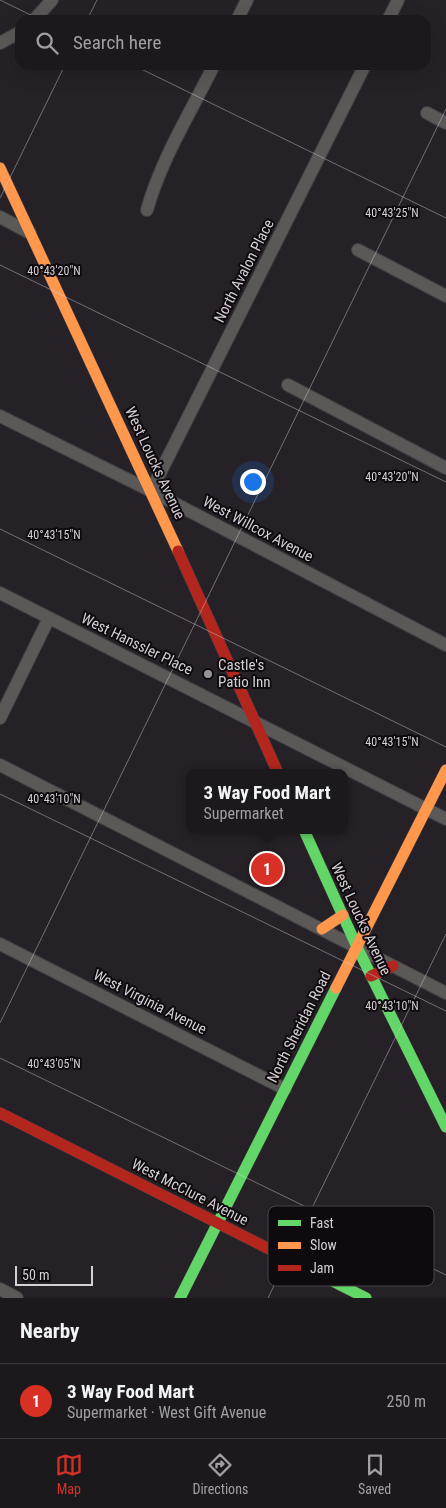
<!DOCTYPE html>
<html lang="en">
<head>
<meta charset="utf-8">
<style>
	body { margin:0; font-family:"Roboto Condensed",sans-serif; background:#252225; color:#f1f3f6 }
	.scale { position:absolute; left:15px; bottom:12px; width:78px; box-sizing:border-box; padding-left:5px; border:2px solid #d6cfd6; border-top:0; font-size:14px; line-height:18px; white-space:nowrap; color:#d6cfd6; -webkit-text-stroke:4px #0f0a0e; paint-order:stroke }
	.you { position:absolute; left:252px; top:481px; width:18px; height:18px; margin:-12px; border:4px solid #fff; border-radius:50%; background:#1a73e8; box-shadow:0 0 0 8px #1a73e833 }
	.badge { display:grid; place-items:center; width:32px; height:32px; border-radius:50%; background:#d93025; color:#fff; font-size:16px; font-weight:700 }
	.pin { position:absolute; translate:-50% -50%; border:2px solid #fff; box-shadow:0 1px 5px #0006 }
	.popup { position:absolute; left:186px; top:769px; width:162px; height:65px; box-sizing:border-box; display:grid; place-content:center; border-radius:10px; background:#1c191c; filter:drop-shadow(0 1px 4px #0005); font-size:16px; white-space:nowrap; color:#a0a0a3 }
	.popup b { font-size:19px; color:#f1f3f6 }
	.popup::after { content:''; position:absolute; left:50%; top:100%; margin-left:-10px; border:10px solid transparent; border-top-color:#1c191c }
	.list { margin:0; padding:0; list-style:none }
	h2 { display:flex; justify-content:space-between; align-items:center; height:65px; margin:0; padding:0 20px; font-size:21px }
	h2 small { font-size:16px; font-weight:400; color:#a0a0a3 }
	.list li { display:grid; grid-template-columns:32px 1fr auto; gap:15px; align-items:center; box-sizing:border-box; height:75px; padding:0 20px; border-top:1px solid #3a383b }
	.list b { display:block; font-size:19px; white-space:nowrap }
	.list p { margin:0; font-size:16px; white-space:nowrap; color:#a0a0a3 }
	.list em { font-size:16px; font-style:normal; color:#a0a0a3 }
	.icon { flex:none; width:28px; height:28px; fill:none; stroke:currentColor; stroke-width:2; stroke-linecap:round; stroke-linejoin:round }
	.map { position:relative; flex:none; width:446px; height:1298px; overflow:hidden }
	.search { position:absolute; background:#1c191c; box-shadow:0 5px 20px #0002; left:15px; right:15px; top:15px; height:55px; display:flex; align-items:center; gap:12px; box-sizing:border-box; padding:0 18px; border-radius:15px; color:#a0a0a3; font-size:19px }
	.sheet { height:140px; background:#1c191c }
	nav { display:flex; justify-content:space-around; align-items:center; box-sizing:border-box; height:70px; border-top:1px solid #3a383b; background:#1c191c; font-size:14px; color:#a0a0a3 }
	nav a { display:grid; justify-items:center; gap:2px }
	nav .on { color:#d93025 }
	.map>svg:first-child { display:block }
	.lines { fill:none; stroke-linecap:round; stroke-linejoin:round }
	.street-casing { stroke:#413e41; stroke-width:14 }
	.fast-casing { stroke:#413e41; stroke-width:12 }
	.slow-casing { stroke:#413e41; stroke-width:12 }
	.jam-casing { stroke:#413e41; stroke-width:12 }
	.street { stroke:#5a5958; stroke-width:12 }
	.fast { stroke:#63d668; stroke-width:11 }
	.slow { stroke:#ff974d; stroke-width:11 }
	.jam { stroke:#b3261e; stroke-width:11 }
	.ticks { fill:none; stroke:#d6cfd6; stroke-width:1; stroke-opacity:0.45 }
	.poi-dot { fill:#989298; stroke:#0f0a0e; stroke-width:2 }
	.labels { text-anchor:middle; dominant-baseline:central; stroke-width:4; stroke-linejoin:round; paint-order:stroke }
	.street-label { font-size:15px; fill:#d6cfd6; stroke:#0f0a0e }
	.poi-label { font-size:15px; fill:#d6cfd6; stroke:#0f0a0e; text-anchor:start }
	.key { fill:#0f0a0e; stroke:#4b454a; stroke-width:1 }
	.key-label { font-size:14px; fill:#d6cfd6 }
	.ticks-label { font-size:12px; text-anchor:middle; fill:#d6cfd6; stroke:#0f0a0e; stroke-width:4; stroke-linejoin:round; paint-order:stroke }
</style>
</head>
<body>
<div class="map">
<svg width="446" height="1298" viewBox="0 0 446 1298">
	<rect width="100%" height="100%" fill="#262126"/>
	<g class="lines">
		<!-- street casing -->
		<g class="street-casing">
			<g id="street">
				<polyline points="34,20 52,0"/>
				<polyline points="237,20 247,0"/>
				<polyline points="388,20 398,0"/>
				<polyline points="0,43 20,32"/>
				<polyline points="427,113 446,123"/>
				<path d="M147,210C161,159 191,112 214,65"/>
				<polyline points="0,217 30,233"/>
				<polyline points="358,250 446,296"/>
				<polyline points="288,385 446,468"/>
				<polyline points="0,416 151,491 446,645"/>
				<polyline points="151,491 365,65"/>
				<polyline points="0,593 446,819"/>
				<polyline points="0,718 49,618"/>
				<polyline points="0,765 446,993"/>
				<polyline points="0,944 285,1089"/>
				<polyline points="0,1289 17,1298"/>
			</g>
		</g>
		<!-- fast casing -->
		<g class="fast-casing">
			<g id="fast">
				<polyline points="304,830 357,947 446,1127"/>
				<polyline points="283,1256 366,1298"/>
				<polyline points="180,1298 336,988"/>
			</g>
		</g>
		<!-- slow casing -->
		<g class="slow-casing">
			<g id="slow">
				<polyline points="0,168 178,551"/>
				<polyline points="322,929 343,915"/>
				<polyline points="336,988 446,770"/>
			</g>
		</g>
		<!-- jam casing -->
		<g class="jam-casing">
			<g id="jam">
				<polyline points="178,551 278,773"/>
				<polyline points="371,976 393,966"/>
				<polyline points="0,1113 283,1256"/>
			</g>
		</g>
		<!-- street -->
		<use href="#street" class="street"/>
		<!-- fast -->
		<use href="#fast" class="fast"/>
		<!-- slow -->
		<use href="#slow" class="slow"/>
		<!-- jam -->
		<use href="#jam" class="jam"/>
	</g>
	<!-- ticks -->
	<path class="ticks" d="M0,0L41,20M87,20L97,0M133,65L446,218M0,198L65,65M0,265L446,482M0,529L446,747M0,794L446,1011M0,1023L446,109M0,1058L446,1275M268,1298L446,934"/>
	<!-- markers -->
	<circle class="poi-dot" cx="208" cy="674" r="5"/>
	<g class="labels">
		<!-- street labels -->
		<g class="street-label">
			<text transform="translate(244 271) rotate(-63)">North Avalon Place</text>
			<text transform="translate(155 463) rotate(65)">West Loucks Avenue</text>
			<text transform="translate(258 529) rotate(28)">West Willcox Avenue</text>
			<text transform="translate(137 644) rotate(26)">West Hanssler Place</text>
			<text transform="translate(361 919) rotate(65)">West Loucks Avenue</text>
			<text transform="translate(150 1002) rotate(27)">West Virginia Avenue</text>
			<text transform="translate(299 1027) rotate(-63)">North Sheridan Road</text>
			<text transform="translate(190 1192) rotate(27)">West McClure Avenue</text>
		</g>
		<!-- poi labels -->
		<g class="poi-label">
			<text x="218" y="665">Castle's<tspan x="218" dy="17">Patio Inn</tspan></text>
		</g>
	</g>
	<!-- legend -->
	<rect x="268" y="1206" width="166" height="80" rx="8" class="key"/>
	<rect x="278" y="1220" width="23" height="6" fill="#63d668"/>
	<rect x="278" y="1242" width="23" height="7" fill="#ff974d"/>
	<rect x="278" y="1265" width="23" height="6" fill="#b3261e"/>
	<g class="key-label">
		<text x="310" y="1228">Fast</text>
		<text x="310" y="1250">Slow</text>
		<text x="310" y="1273">Jam</text>
	</g>
	<g class="ticks-label">
		<text x="392" y="217">40°43'25"N</text>
		<text x="54" y="275">40°43'20"N</text>
		<text x="392" y="481">40°43'20"N</text>
		<text x="54" y="539">40°43'15"N</text>
		<text x="392" y="746">40°43'15"N</text>
		<text x="54" y="803">40°43'10"N</text>
		<text x="392" y="1010">40°43'10"N</text>
		<text x="54" y="1068">40°43'05"N</text>
	</g>
</svg>
<div class="scale">50 m</div>
<div class="you"></div>
<div class="pin badge" style="left:267px;top:869px">1</div>
<div class="popup"><b>3 Way Food Mart</b>Supermarket</div>
<div class="search"><svg class="icon" aria-label="search" viewBox="0 0 24 24"><circle cx="10" cy="10" r="6"/><path d="M15 15l6 6"/></svg>Search here</div>
</div>
<section class="sheet">
<h2>Nearby<small></small></h2>
<ul class="list">
<li><span class="badge">1</span><div><b>3 Way Food Mart</b><p>Supermarket · West Gift Avenue</p></div><em>250 m</em></li>
</ul>
</section>
<nav>
<a class="on"><svg class="icon" aria-label="map" viewBox="0 0 24 24"><path d="M3 6l6-2 6 2 6-2v14l-6 2-6-2-6 2zM9 4v14M15 6v14"/></svg>Map</a>
<a><svg class="icon" aria-label="directions" viewBox="0 0 24 24"><path d="M12 3l9 9-9 9-9-9zM9 14v-3h6M13 9l2 2-2 2"/></svg>Directions</a>
<a><svg class="icon" aria-label="saved" viewBox="0 0 24 24"><path d="M7 4h10v16l-5-4-5 4z"/></svg>Saved</a>
</nav>
</body>
</html>
